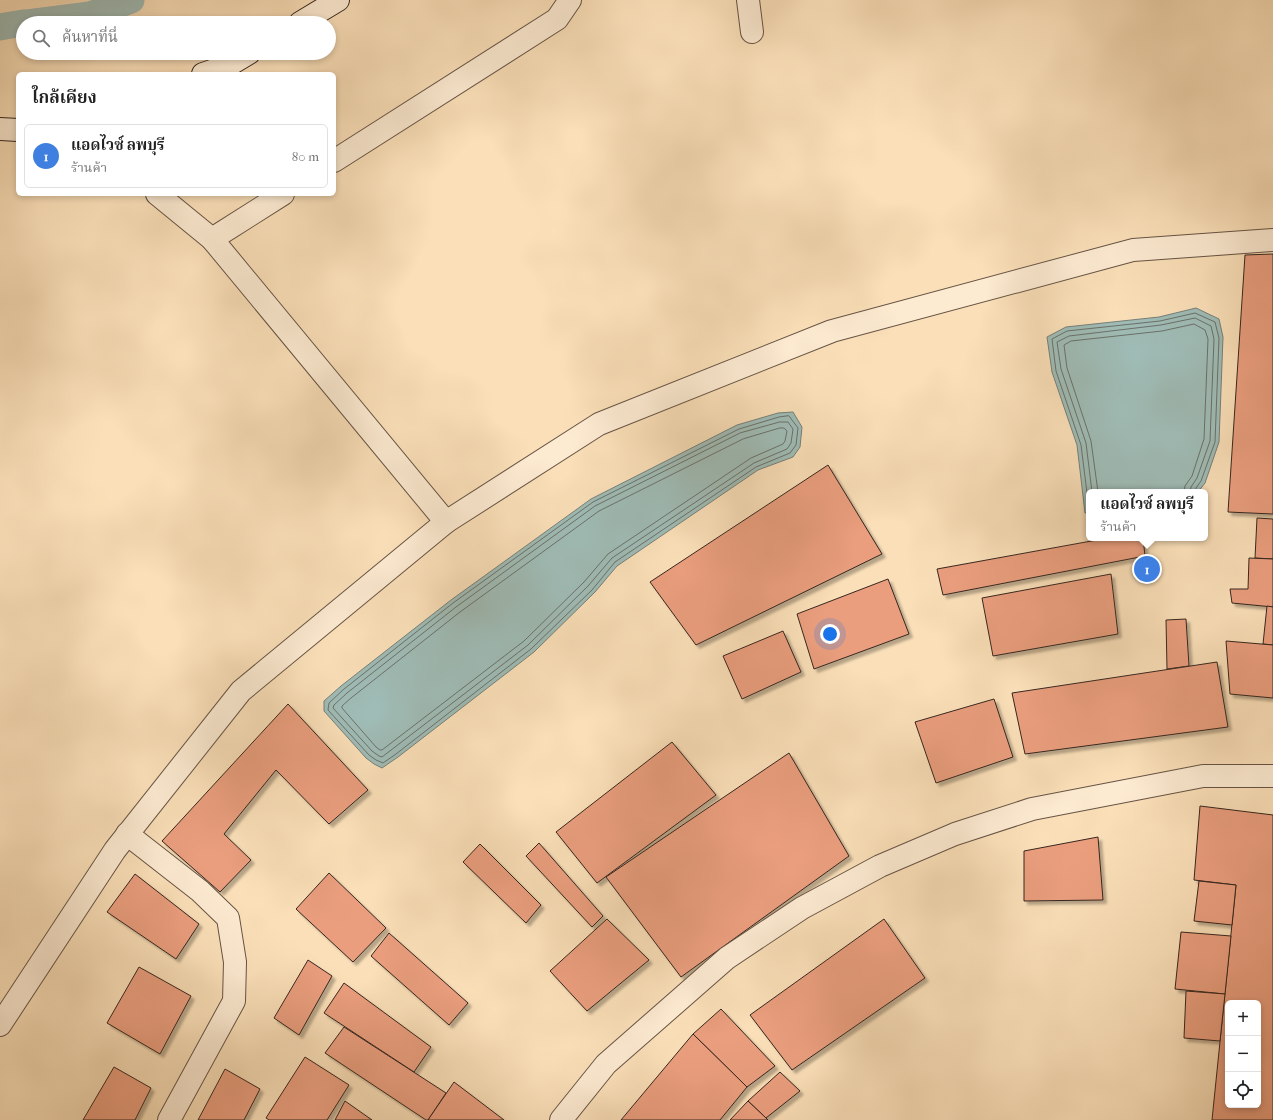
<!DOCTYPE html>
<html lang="th">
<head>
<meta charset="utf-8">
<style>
	body { margin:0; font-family:"IM FELL French Canon","Noto Serif Thai",serif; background:#f6f6f6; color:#222 }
	.controls { position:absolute; right:12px; bottom:12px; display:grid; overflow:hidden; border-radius:6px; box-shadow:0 2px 6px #0003 }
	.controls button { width:36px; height:36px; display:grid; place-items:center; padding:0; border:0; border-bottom:1px solid #e0e0e0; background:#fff; color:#222; font:20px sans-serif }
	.you { position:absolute; left:830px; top:634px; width:14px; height:14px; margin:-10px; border:3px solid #fff; border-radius:50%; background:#1a73e8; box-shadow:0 0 0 6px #1a73e833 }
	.badge { display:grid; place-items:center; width:26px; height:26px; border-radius:50%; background:#8f2418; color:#fff; font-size:13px; font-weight:700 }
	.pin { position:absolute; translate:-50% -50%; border:2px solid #fff; box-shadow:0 1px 4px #0006 }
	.popup { position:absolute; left:1086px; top:489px; width:122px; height:52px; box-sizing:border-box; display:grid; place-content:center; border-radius:6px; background:#fff; filter:drop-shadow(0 1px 3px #0005); font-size:13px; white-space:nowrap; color:#767676 }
	.popup b { font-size:15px; color:#222 }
	.popup::after { content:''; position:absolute; left:50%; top:100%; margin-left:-8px; border:8px solid transparent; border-top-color:#fff }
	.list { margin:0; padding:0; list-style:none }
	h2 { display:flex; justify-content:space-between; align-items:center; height:52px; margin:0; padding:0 16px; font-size:17px }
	h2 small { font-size:13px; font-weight:400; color:#767676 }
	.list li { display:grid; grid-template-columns:26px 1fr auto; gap:12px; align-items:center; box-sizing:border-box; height:64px; margin:0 8px 8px; padding:0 8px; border:1px solid #e0e0e0; border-radius:6px }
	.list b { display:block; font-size:15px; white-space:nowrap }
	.list p { margin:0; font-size:13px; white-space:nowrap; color:#767676 }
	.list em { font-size:13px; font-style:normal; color:#767676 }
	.icon { flex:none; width:22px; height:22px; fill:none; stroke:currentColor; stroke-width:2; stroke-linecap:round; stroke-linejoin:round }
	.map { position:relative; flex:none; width:1273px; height:1120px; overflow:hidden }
	.search { position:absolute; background:#fff; box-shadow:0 2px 6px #0003; left:16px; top:16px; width:320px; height:44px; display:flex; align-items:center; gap:10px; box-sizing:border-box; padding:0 14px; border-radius:22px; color:#767676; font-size:15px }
	.panel { position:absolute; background:#fff; box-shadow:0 2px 6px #0003; left:16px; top:72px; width:320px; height:124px; border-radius:6px }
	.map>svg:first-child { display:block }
	.water { fill:#9fbcb6; stroke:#75807a }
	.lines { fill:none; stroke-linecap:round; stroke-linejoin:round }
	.shore { stroke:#6a716a; stroke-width:1 }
	.canal { stroke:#9fbcb6; stroke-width:27 }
	.building { fill:#ea9e7e; stroke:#36261f; fill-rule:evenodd; filter:url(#shadow) }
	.street-casing { stroke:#675445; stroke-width:24 }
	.secondary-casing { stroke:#36261f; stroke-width:24 }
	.street { stroke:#fcead1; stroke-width:22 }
	.secondary { stroke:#fcead1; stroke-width:22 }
</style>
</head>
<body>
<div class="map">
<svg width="1273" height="1120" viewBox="0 0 1273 1120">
	<defs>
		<filter id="shadow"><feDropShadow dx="3.5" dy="3.5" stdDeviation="1" flood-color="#0004"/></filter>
	</defs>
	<rect width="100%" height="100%" fill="#fadfb8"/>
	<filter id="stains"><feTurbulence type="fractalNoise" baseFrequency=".005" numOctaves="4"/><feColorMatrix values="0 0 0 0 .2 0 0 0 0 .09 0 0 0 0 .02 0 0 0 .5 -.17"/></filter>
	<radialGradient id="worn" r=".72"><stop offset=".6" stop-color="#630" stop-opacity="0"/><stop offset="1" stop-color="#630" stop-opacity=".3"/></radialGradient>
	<!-- water -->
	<g class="water">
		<polygon points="1196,308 1219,319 1223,337 1219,442 1205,483 1198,492 1089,492 1089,513 1085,513 1077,445 1052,372 1047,337 1066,327 1159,317"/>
		<polygon points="793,412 802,427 800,447 793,457 758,470 617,566 595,592 534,652 398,757 382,768 374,764 366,758 324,711 324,701 341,686 451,600 591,499 737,425 778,413"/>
	</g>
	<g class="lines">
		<!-- shore -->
		<g class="shore">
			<polygon points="789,416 798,428 796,445 790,453 756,467 615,562 592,590 531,649 396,754 383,763 376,760 369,755 328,710 329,703 344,689 453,603 593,502 739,429 779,417"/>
			<polygon points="780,422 788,422 793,429 791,443 787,449 754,463 612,558 588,586 528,645 382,757 379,756 372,751 333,708 334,705 347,693 456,607 595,506 740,433"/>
			<polygon points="780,428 784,428 787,431 785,441 783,444 751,458 608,554 584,582 524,641 382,750 380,750 376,747 342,708 342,706 351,698 460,612 599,511 743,439"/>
			<polyline points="1092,492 1086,443 1061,369 1057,342 1069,336 1161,325 1195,318 1211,326 1214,339 1210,441 1197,478 1191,487 1190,492"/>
			<polyline points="1098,492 1091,441 1067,368 1064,345 1071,341 1162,331 1194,324 1205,330 1208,339 1204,439 1192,476 1185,486 1184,492"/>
			<polyline points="1089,509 1081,445 1056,371 1052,339 1067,331 1160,321 1195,313 1215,322 1219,338 1215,442 1201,481 1196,488 1195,492"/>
		</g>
		<!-- canal -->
		<g class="canal">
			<polyline points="27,23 90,15 131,0"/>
			<polyline points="0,27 23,23"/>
		</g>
	</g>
	<!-- building -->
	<g class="building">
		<polygon points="1273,254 1273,514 1228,512 1245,255"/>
		<polygon points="828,465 882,554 696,645 650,582"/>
		<polygon points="1257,518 1273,519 1273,559 1255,558"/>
		<polygon points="1108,538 1143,538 1145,556 943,595 937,569"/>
		<polygon points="1249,558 1273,559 1273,607 1232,603 1230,589 1248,589"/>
		<polygon points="1111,574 1118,634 993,656 982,598"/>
		<polygon points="888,579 909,634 814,669 797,614"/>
		<polygon points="1267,606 1273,607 1273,645 1263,644"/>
		<polygon points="1186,619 1189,666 1167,669 1166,620"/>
		<polygon points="783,631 801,672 742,699 723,656"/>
		<polygon points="1226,641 1273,645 1273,698 1230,694"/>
		<polygon points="1217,662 1228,727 1025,754 1012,693"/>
		<polygon points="994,699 1013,757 936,783 915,722"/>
		<polygon points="288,704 368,790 329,824 276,770 224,834 251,860 220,892 162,841"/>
		<polygon points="672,742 716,795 597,883 556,832"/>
		<polygon points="789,753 849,856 681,977 606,877"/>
		<path d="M1200,806L1273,815V1120H1212L1236,885L1194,880ZM1228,1003H1258V1105H1228Z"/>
		<polygon points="1098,837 1103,900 1024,901 1024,851"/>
		<polygon points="539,843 603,916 592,927 526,856"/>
		<polygon points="480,844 541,905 526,923 463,862"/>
		<polygon points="329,873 386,928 353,962 296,909"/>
		<polygon points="135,874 199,924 176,959 107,912"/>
		<polygon points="1199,881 1236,885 1232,925 1194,921"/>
		<polygon points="607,919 649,960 587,1011 550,971"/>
		<polygon points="884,919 925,978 792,1070 750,1015"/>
		<polygon points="1181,932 1231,936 1225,994 1175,989"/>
		<polygon points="389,933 468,1003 449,1025 371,956"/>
		<polygon points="308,960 332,976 299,1035 274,1018"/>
		<polygon points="139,967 191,996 160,1054 107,1023"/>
		<polygon points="344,983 431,1047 414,1072 324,1013"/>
		<polygon points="1186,991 1225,994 1220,1041 1184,1038"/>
		<polygon points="721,1009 775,1066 747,1087 693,1034"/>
		<polygon points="344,1027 446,1093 428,1120 426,1120 325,1053"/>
		<polygon points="693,1034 747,1087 720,1120 621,1120"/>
		<polygon points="305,1057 349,1085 327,1120 269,1120 266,1118"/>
		<polygon points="114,1067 151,1088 135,1120 83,1120"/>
		<polygon points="225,1069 260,1089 244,1120 198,1120"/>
		<polygon points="780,1072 800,1091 766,1118 748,1101"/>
		<polygon points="454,1082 504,1120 428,1120"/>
		<polygon points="345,1101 372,1120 335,1120"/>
		<polygon points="748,1101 766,1118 768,1120 730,1120"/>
	</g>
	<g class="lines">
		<!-- street casing -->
		<g class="street-casing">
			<g id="street">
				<polyline points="748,0 752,32"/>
				<polyline points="334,161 557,19 570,0"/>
				<polyline points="157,194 212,239 446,522"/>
				<polyline points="212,239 283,194"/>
				<polyline points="127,834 200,891 228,918 235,962 234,1001 169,1120"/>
				<polyline points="0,1025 115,850 241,691 446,522 599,424 832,331 1133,250 1273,240"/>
				<polyline points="561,1120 606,1064 727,958 802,908 880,866 955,834 1032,809 1203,776 1273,776"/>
			</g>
		</g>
		<!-- secondary casing -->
		<g class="secondary-casing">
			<g id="secondary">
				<polyline points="300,23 338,0"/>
				<polyline points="203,74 229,65 249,53"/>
				<polyline points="0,129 18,130"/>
			</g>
		</g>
		<!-- street -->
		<use href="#street" class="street"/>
		<!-- secondary -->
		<use href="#secondary" class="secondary"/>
	</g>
	<rect width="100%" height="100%" filter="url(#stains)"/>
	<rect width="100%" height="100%" fill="url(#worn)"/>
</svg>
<div class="controls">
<button>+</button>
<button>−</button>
<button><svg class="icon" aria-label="locate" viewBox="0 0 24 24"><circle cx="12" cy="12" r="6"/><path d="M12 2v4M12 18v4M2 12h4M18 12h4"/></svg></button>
</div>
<div class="you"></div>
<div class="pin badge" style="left:1147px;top:569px;background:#3f7fe0">1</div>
<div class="popup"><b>แอดไวซ์ ลพบุรี</b>ร้านค้า</div>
<div class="search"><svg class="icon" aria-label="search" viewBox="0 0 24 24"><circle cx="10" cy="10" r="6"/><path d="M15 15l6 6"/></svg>ค้นหาที่นี่</div>
<section class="panel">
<h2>ใกล้เคียง<small></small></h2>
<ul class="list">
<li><span class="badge" style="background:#3f7fe0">1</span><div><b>แอดไวซ์ ลพบุรี</b><p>ร้านค้า</p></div><em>80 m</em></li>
</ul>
</section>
</div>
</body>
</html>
